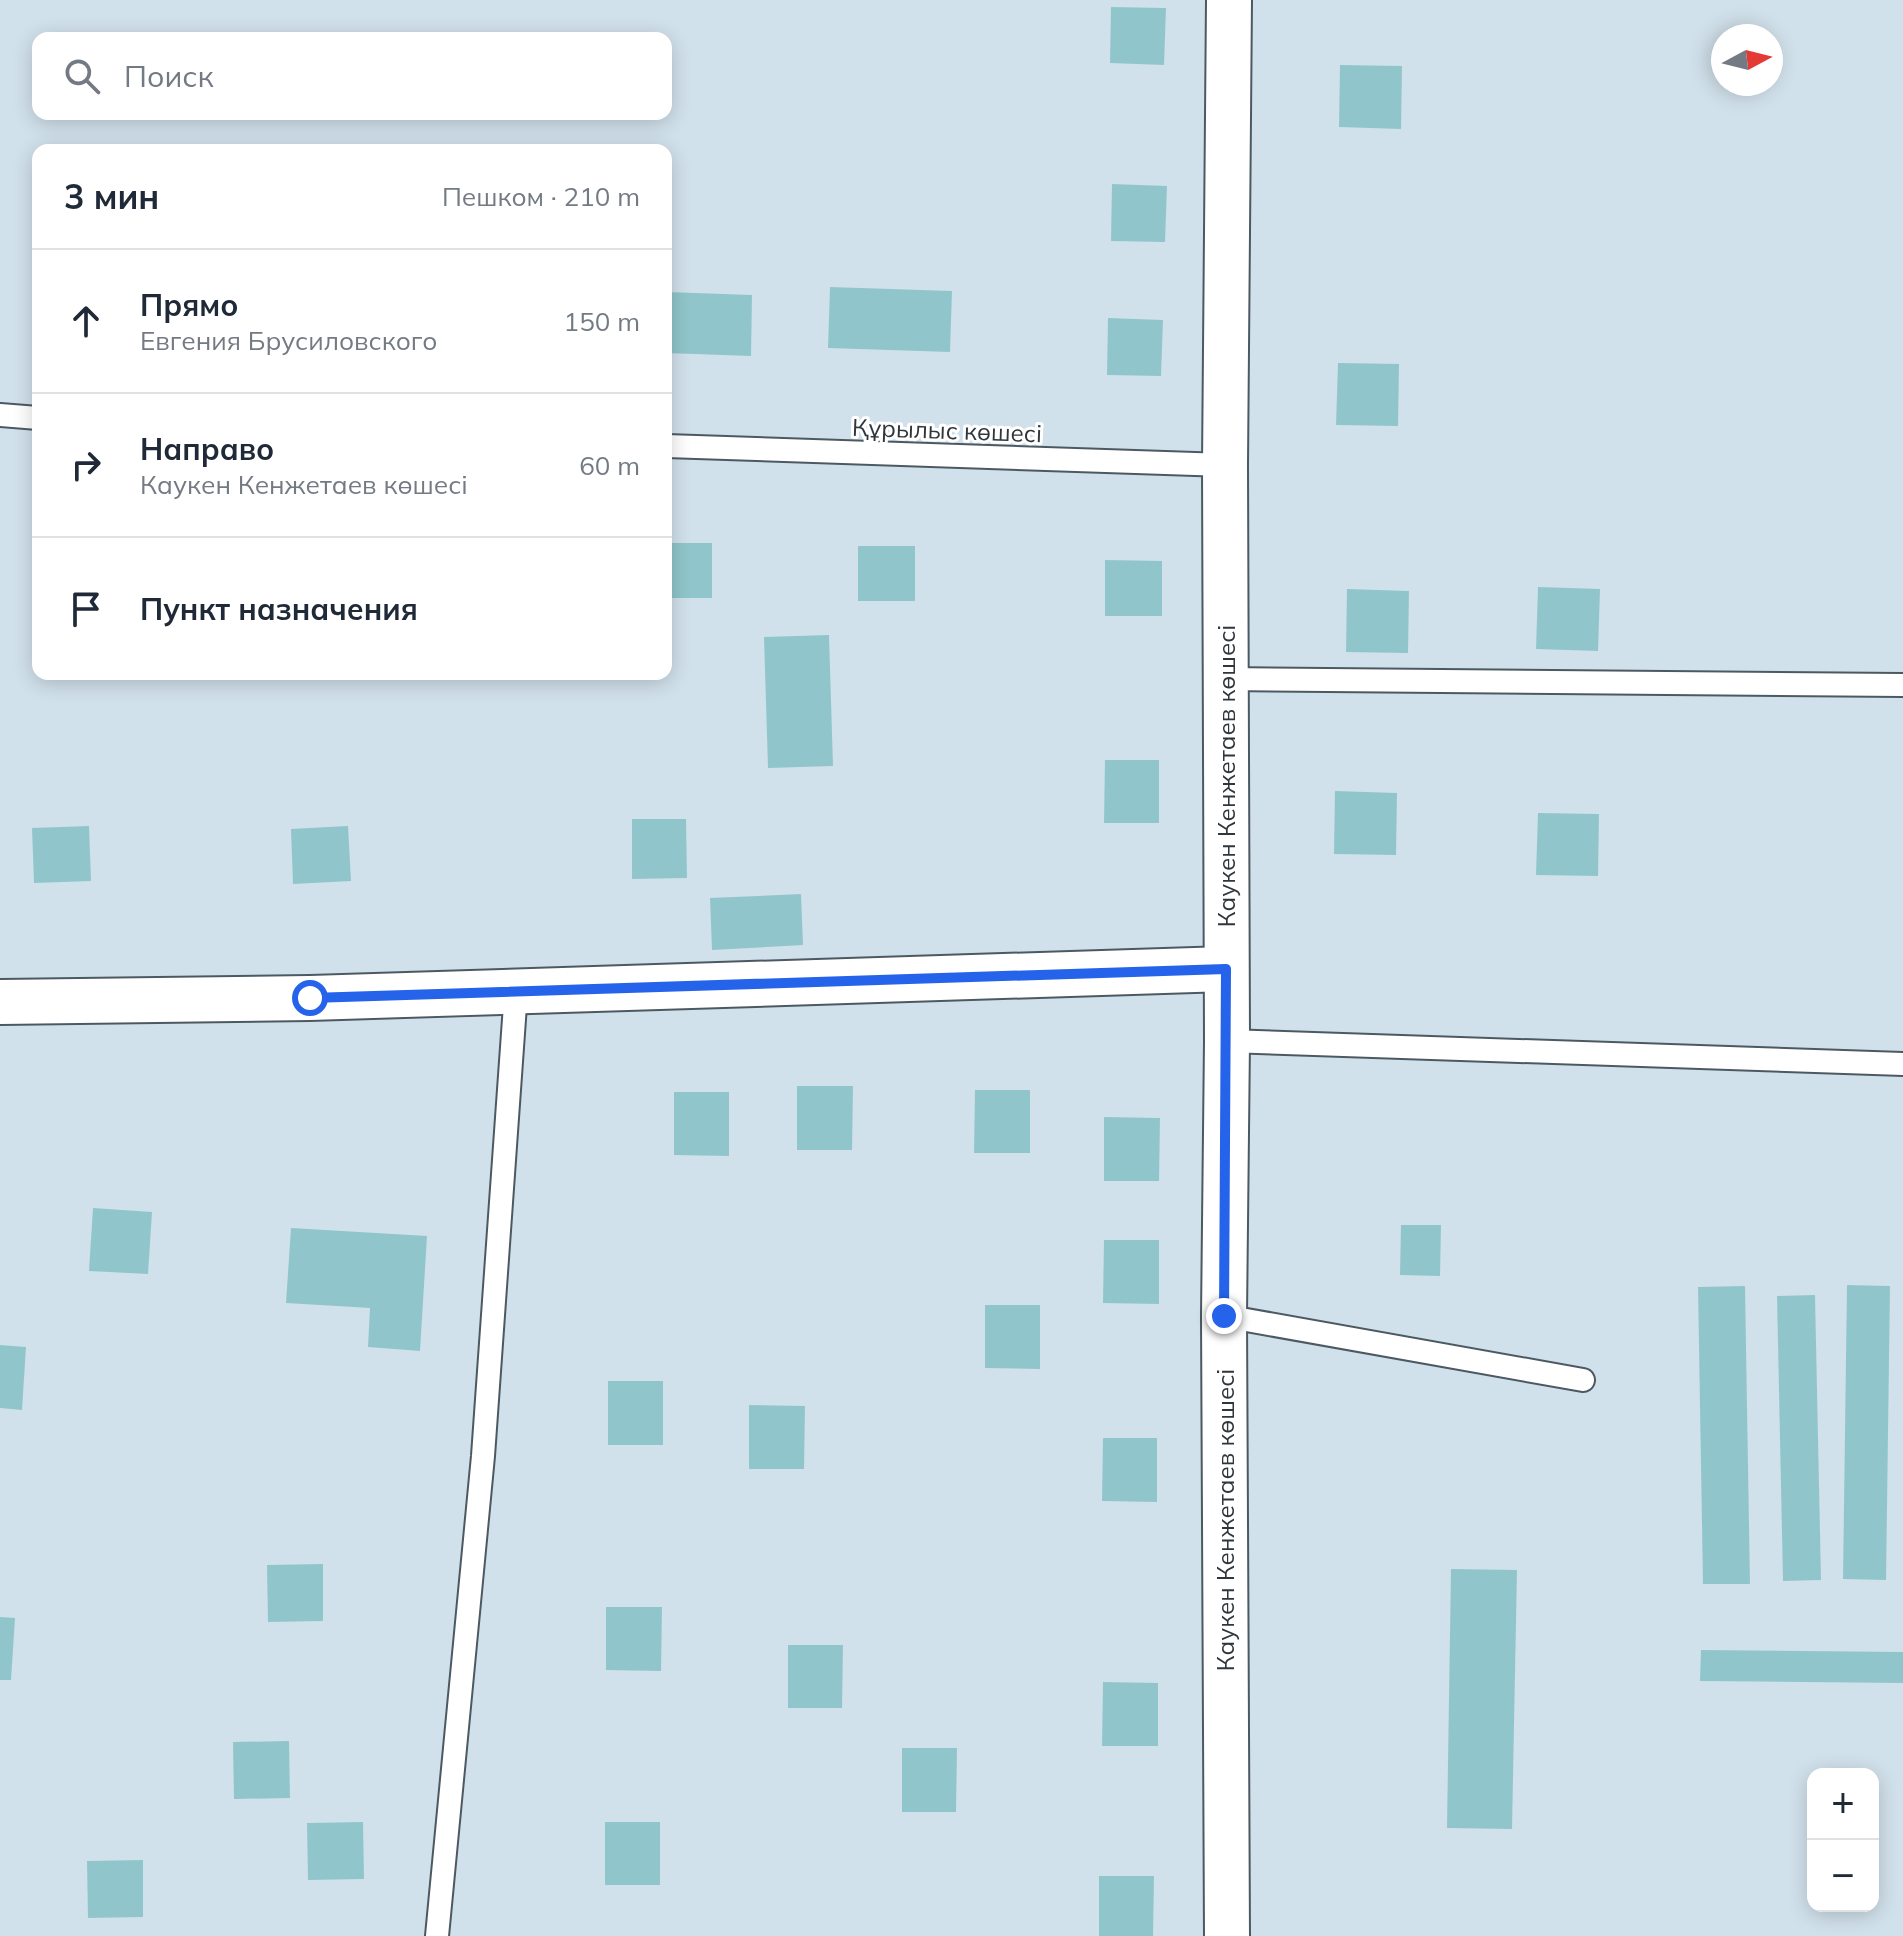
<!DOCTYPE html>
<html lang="ru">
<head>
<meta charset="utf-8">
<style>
	body { margin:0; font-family:Mulish,sans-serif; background:#f6f6f7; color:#1f2937 }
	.controls { position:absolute; right:24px; bottom:24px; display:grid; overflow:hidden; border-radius:16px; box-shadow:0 4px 20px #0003 }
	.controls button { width:72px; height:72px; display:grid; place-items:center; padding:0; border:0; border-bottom:2px solid #e0e1e3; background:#fff; color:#1f2937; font:40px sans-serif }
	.compass { position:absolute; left:1711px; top:24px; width:72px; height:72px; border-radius:50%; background:#fff; box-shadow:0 4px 20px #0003; rotate:83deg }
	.stop { position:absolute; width:24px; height:24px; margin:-18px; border:6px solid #2563eb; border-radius:50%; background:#fff }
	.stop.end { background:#2563eb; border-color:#fff; box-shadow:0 2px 8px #0008 }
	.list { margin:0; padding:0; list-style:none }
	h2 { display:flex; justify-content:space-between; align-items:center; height:104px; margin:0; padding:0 32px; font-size:34px }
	h2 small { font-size:26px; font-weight:400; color:#747a83 }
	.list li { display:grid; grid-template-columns:52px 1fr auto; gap:24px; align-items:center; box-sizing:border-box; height:144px; padding:0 32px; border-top:2px solid #e0e1e3 }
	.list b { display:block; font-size:30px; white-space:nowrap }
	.list p { margin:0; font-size:26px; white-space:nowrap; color:#747a83 }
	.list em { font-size:26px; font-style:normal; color:#747a83 }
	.icon { flex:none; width:44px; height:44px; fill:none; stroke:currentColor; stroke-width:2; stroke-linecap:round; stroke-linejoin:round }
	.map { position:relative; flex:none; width:1903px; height:1936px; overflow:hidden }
	.search { position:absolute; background:#fff; box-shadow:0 4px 20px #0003; left:32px; top:32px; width:640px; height:88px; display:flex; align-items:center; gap:20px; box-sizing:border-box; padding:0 28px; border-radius:16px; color:#747a83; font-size:30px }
	.panel { position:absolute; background:#fff; box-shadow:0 4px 20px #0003; left:32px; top:144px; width:640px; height:536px; border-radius:16px }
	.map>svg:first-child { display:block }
	.building { fill:#90c6cb }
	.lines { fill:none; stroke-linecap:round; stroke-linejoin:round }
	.service-casing { stroke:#4c5962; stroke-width:26 }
	.minor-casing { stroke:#4c5962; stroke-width:48 }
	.service { stroke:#fff; stroke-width:22 }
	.minor { stroke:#fff; stroke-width:44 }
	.route { stroke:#2563eb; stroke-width:10 }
	.labels { text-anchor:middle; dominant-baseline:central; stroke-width:6; stroke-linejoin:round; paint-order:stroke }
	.street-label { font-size:24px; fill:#30363a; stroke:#fff }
</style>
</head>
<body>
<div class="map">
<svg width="1903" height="1936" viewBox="0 0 1903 1936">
	<rect width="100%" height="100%" fill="#d1e1eb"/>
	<!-- building -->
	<g class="building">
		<polygon points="1111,7 1166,8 1164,65 1110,63"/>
		<polygon points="1340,65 1402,66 1401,129 1339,127"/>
		<polygon points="1112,184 1167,186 1165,242 1111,241"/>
		<polygon points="830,287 952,291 950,352 828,348"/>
		<polygon points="666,292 752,295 751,356 666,353"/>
		<polygon points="1108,318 1163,320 1161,376 1107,375"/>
		<polygon points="1338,363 1399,364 1398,426 1336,425"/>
		<rect x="666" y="543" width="46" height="55"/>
		<rect x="858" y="546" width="57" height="55"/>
		<polygon points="1105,560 1162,561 1162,616 1105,616"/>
		<polygon points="1538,587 1600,589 1598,651 1536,649"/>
		<polygon points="1347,589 1409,591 1408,653 1346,652"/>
		<polygon points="829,635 833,766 768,768 764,637"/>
		<polygon points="1105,760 1159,760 1159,823 1104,823"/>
		<polygon points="1335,791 1397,793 1396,855 1334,854"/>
		<polygon points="1538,813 1599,814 1598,876 1536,875"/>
		<polygon points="632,819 686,819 687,878 632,879"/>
		<polygon points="89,826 91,881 34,883 32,828"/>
		<polygon points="348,826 351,881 293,884 291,829"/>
		<polygon points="801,894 803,945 712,950 710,898"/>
		<polygon points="797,1086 853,1086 852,1150 797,1150"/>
		<polygon points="975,1090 1030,1090 1030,1153 974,1153"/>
		<polygon points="674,1092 729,1092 729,1156 674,1155"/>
		<polygon points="1104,1117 1160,1118 1159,1181 1104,1181"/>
		<polygon points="93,1208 152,1212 148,1274 89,1271"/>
		<polygon points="1401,1225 1441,1225 1440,1276 1400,1275"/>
		<polygon points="291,1228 427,1236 420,1351 368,1347 370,1308 286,1303"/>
		<polygon points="1104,1240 1159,1240 1159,1304 1103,1303"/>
		<polygon points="1847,1285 1890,1286 1886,1580 1843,1579"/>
		<polygon points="1745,1286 1750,1584 1703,1584 1698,1287"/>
		<polygon points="1815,1295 1821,1580 1783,1581 1777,1296"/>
		<polygon points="985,1305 1040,1305 1040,1369 985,1368"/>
		<polygon points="0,1345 26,1347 22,1410 0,1408"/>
		<rect x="608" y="1381" width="55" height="64"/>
		<polygon points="749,1405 805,1406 804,1469 749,1469"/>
		<polygon points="1103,1438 1157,1438 1157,1502 1102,1501"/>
		<polygon points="323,1564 323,1621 268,1622 267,1565"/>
		<polygon points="1451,1569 1517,1570 1512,1829 1447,1828"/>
		<polygon points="606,1607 662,1607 661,1671 606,1670"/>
		<polygon points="0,1617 15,1618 11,1680 0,1680"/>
		<polygon points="788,1645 843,1645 842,1708 788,1708"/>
		<polygon points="1701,1650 1903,1652 1903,1683 1700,1681"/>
		<polygon points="1103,1682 1158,1683 1158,1746 1102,1746"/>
		<polygon points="289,1741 290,1798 234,1799 233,1742"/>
		<polygon points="902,1748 957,1748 956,1812 902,1812"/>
		<polygon points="363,1822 364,1879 308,1880 307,1823"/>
		<rect x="605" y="1822" width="55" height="63"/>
		<polygon points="143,1860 143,1917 88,1918 87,1861"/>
		<polygon points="1099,1876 1154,1876 1153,1936 1099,1936"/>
	</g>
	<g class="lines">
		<!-- service casing -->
		<g class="service-casing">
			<g id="service">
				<polyline points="0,415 38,418"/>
				<polyline points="666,446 1225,465"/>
				<polyline points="1225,679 1903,685"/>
				<polyline points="1227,1041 1903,1064"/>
				<polyline points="1224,1316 1583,1380"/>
				<polyline points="437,1936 483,1456 516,991"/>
			</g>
		</g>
		<!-- minor casing -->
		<g class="minor-casing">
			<g id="minor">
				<polyline points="0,1002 310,998 1226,969"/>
				<polyline points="1227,1936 1224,1316 1227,1041 1225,465 1229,0"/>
			</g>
		</g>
		<!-- service -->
		<use href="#service" class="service"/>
		<!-- minor -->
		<use href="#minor" class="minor"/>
	</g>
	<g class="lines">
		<!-- route -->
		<polyline class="route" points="310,998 1226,969 1224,1316"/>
	</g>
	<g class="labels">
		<!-- street labels -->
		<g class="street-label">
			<text transform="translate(947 430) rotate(2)">Құрылыс көшесі</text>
			<text transform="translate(1226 776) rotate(-90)">Каукен Кенжетаев көшесі</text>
			<text transform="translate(1225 1520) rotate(-90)">Каукен Кенжетаев көшесі</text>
		</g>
	</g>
</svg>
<div class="controls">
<button>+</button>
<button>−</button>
</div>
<svg class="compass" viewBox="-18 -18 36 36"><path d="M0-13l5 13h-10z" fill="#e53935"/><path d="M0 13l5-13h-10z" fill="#747a83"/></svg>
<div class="stop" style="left:310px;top:998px"></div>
<div class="stop end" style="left:1224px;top:1316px"></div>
<div class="search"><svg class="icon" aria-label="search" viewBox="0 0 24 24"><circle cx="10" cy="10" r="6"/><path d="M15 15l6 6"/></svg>Поиск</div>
<section class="panel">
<h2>3 мин<small>Пешком · 210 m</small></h2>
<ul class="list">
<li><svg class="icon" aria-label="ahead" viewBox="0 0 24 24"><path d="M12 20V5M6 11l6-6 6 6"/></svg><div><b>Прямо</b><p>Евгения Брусиловского</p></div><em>150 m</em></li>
<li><svg class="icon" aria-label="right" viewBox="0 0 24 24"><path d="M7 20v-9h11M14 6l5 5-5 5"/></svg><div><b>Направо</b><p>Каукен Кенжетаев көшесі</p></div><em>60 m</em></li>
<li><svg class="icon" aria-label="arrive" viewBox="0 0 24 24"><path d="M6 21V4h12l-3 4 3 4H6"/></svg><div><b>Пункт назначения</b></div></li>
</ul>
</section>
</div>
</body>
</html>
